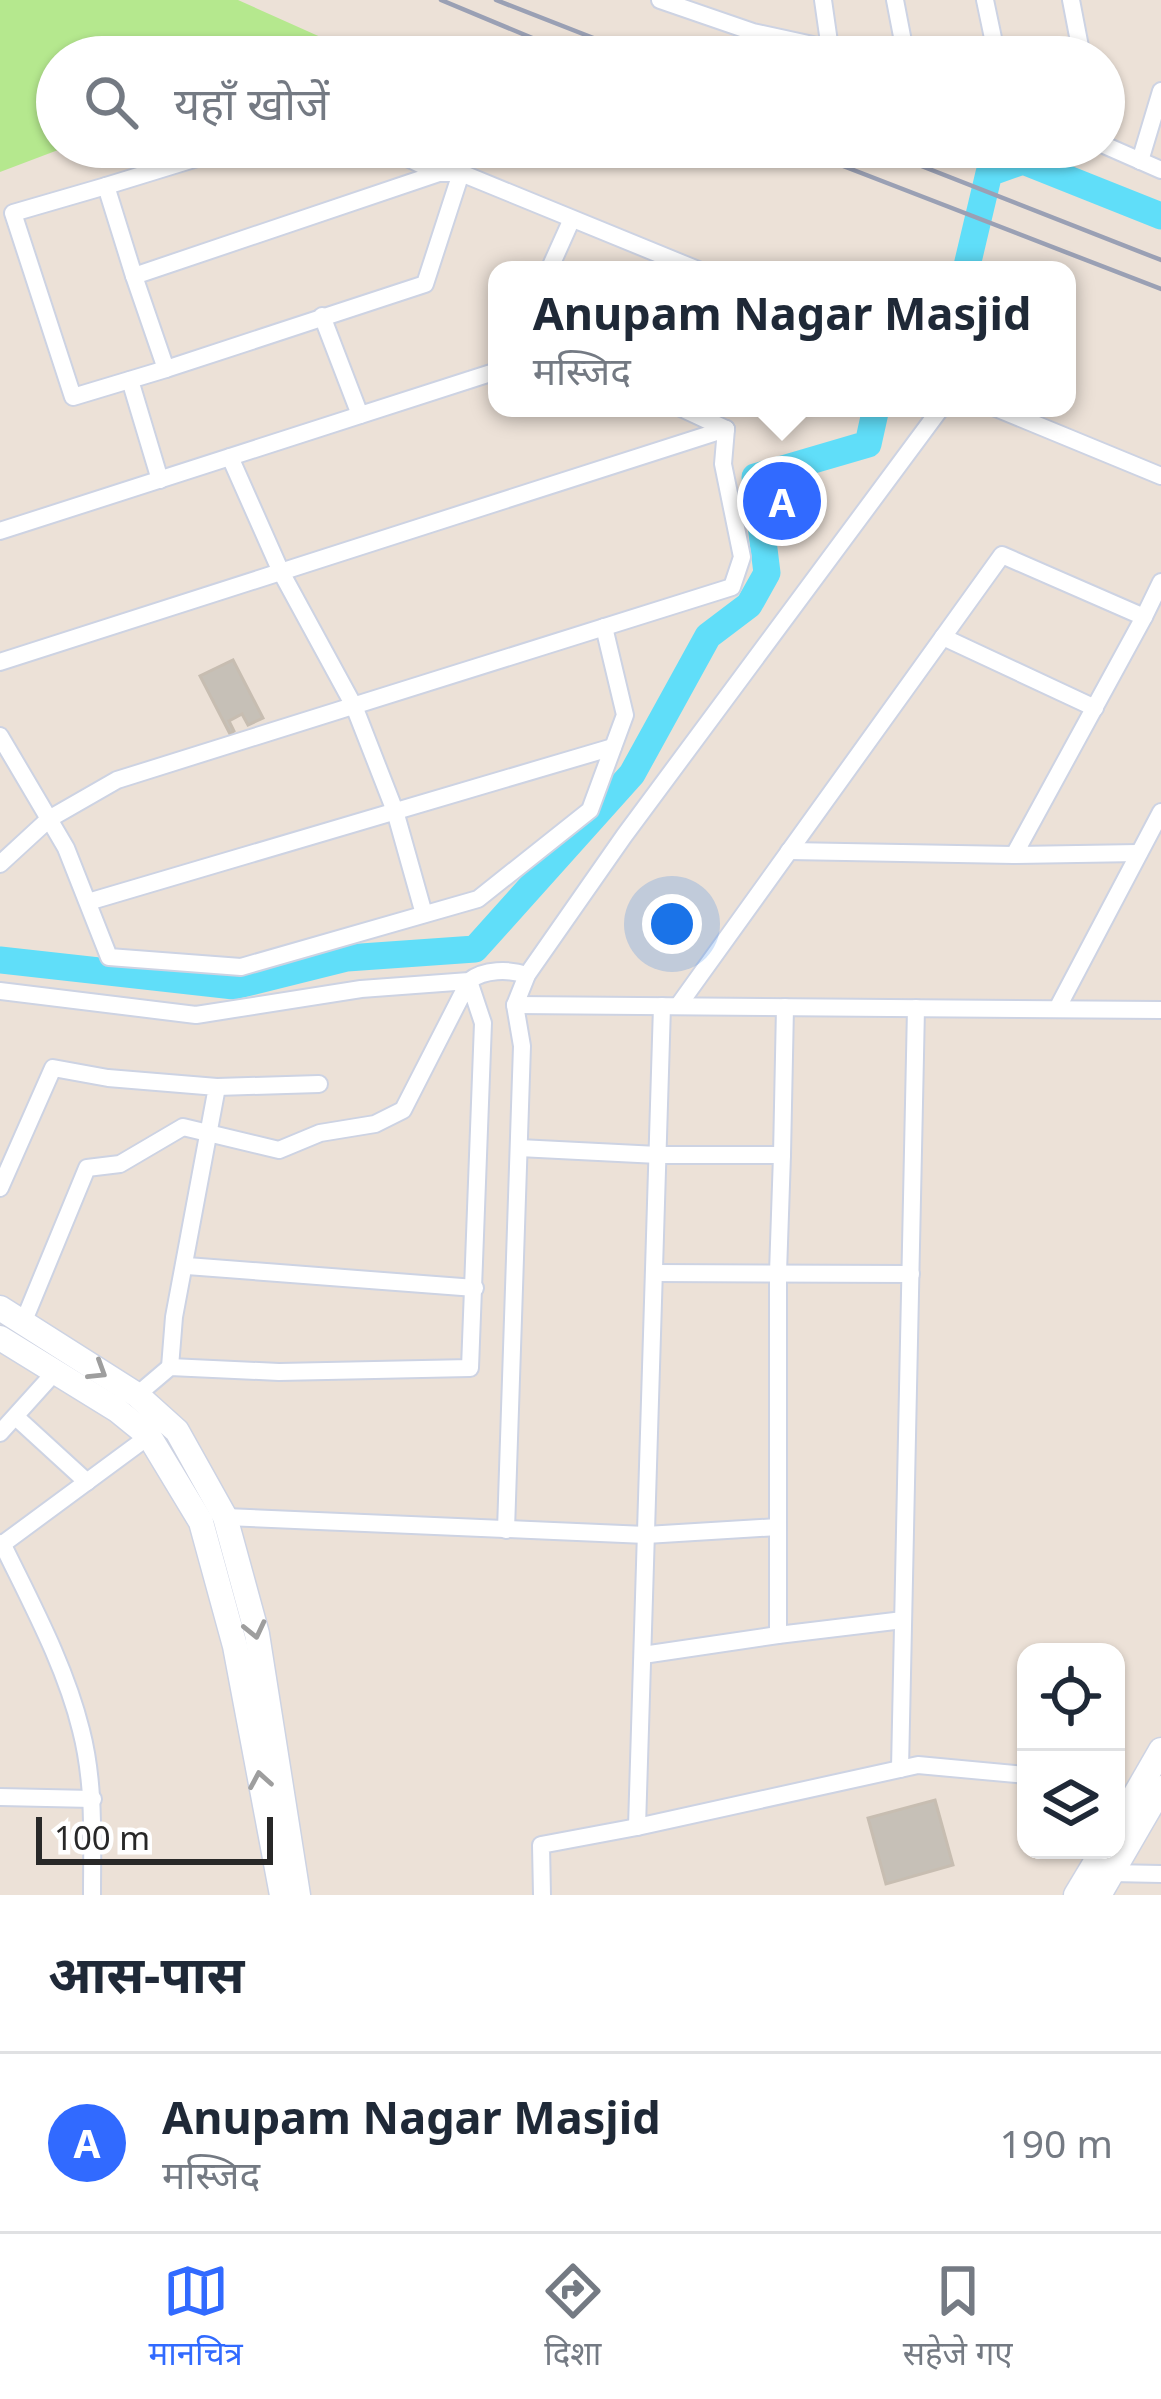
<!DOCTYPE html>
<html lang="hi">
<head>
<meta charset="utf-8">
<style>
	body { margin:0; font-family:"Noto Sans","Noto Sans Devanagari",sans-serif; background:#f6f6f7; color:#1f2937 }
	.controls { position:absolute; right:36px; bottom:36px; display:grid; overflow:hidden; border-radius:24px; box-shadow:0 3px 9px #0004 }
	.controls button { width:108px; height:108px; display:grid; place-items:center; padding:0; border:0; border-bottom:3px solid #e0e1e3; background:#fff; color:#1f2937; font:60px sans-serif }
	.scale { position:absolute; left:36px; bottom:30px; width:237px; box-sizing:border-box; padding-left:12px; border:6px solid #282828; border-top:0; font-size:33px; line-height:42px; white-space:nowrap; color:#282828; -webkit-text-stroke:9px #fff; paint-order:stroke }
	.you { position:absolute; left:672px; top:924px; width:42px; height:42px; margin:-30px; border:9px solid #fff; border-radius:50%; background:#1a73e8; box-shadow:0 0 0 18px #1a73e833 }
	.badge { display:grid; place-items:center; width:78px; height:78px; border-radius:50%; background:#316aff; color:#fff; font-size:39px; font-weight:700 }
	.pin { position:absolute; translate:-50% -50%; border:6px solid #fff; box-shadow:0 3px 12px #0006 }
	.popup { position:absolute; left:488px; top:261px; width:588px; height:156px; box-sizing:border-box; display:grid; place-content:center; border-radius:24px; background:#fff; filter:drop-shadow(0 3px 9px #0005); font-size:39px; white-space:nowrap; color:#747a83 }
	.popup b { font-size:45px; color:#1f2937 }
	.popup::after { content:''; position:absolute; left:50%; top:100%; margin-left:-24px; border:24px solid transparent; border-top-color:#fff }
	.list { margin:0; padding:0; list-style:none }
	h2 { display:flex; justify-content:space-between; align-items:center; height:156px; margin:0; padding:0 48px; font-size:51px }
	h2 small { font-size:39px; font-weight:400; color:#747a83 }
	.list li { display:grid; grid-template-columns:78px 1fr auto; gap:36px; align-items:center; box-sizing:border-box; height:180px; padding:0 48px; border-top:3px solid #e0e1e3 }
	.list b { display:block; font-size:45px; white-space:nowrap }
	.list p { margin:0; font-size:39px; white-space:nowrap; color:#747a83 }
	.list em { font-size:39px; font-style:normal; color:#747a83 }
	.icon { flex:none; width:66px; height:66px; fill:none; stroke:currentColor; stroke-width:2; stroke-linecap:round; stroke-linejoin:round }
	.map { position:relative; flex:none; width:1161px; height:1895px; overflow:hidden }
	.search { position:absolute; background:#fff; box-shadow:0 3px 9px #0004; left:36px; right:36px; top:36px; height:132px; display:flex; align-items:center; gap:30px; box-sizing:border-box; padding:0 42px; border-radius:66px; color:#747a83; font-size:45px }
	.sheet { height:336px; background:#fff }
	nav { display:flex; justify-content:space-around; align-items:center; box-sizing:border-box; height:168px; border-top:3px solid #e0e1e3; background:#fff; font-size:33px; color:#747a83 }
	nav a { display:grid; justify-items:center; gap:6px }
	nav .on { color:#316aff }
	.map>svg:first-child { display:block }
	.green { fill:#b5e88e }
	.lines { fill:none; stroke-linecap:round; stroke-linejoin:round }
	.river { stroke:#60def9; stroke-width:27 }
	.building { fill:#c6c0b7; stroke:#c7bdb1; stroke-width:3 }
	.street-casing { stroke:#cdd3e3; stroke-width:20 }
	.secondary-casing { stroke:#cdd3e3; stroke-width:27 }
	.street { stroke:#fff; stroke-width:16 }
	.secondary { stroke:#fff; stroke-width:24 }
	.rail { stroke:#9aa0b4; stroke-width:4.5 }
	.oneway { stroke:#9e9e9e }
</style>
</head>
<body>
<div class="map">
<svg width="1161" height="1895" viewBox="0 0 1161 1895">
	<rect width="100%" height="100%" fill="#ece1d7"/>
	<!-- green -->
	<polygon class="green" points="0,0 238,0 334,43 299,57 57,57 57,147 66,147 0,172"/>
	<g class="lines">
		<!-- river -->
		<g class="river">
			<polyline points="966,270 989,173 1023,161 1161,216"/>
			<polyline points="0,960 234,986 347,958 475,949 632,774 708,636 749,605 767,573 755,477 868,444 876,408"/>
		</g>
	</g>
	<!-- building -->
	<g class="building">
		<polygon points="233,660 263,718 248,725 242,714 229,721 234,731 230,734 200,676"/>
		<polygon points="935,1800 953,1865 886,1884 868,1818"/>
	</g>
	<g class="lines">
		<!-- street casing -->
		<g class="street-casing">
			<g id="street">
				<polyline points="660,0 753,32 868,57"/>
				<polyline points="823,0 830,49"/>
				<polyline points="895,0 906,57"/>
				<polyline points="985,0 997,57"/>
				<polyline points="1071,0 1082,57"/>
				<polyline points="1104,145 1161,170"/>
				<polyline points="384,147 439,173"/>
				<polyline points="1140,161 1161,91"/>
				<polygon points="439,173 461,173 425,284 166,369 134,276"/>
				<polyline points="461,173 698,270"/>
				<polyline points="106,186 233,147"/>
				<polyline points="549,270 571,221"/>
				<polyline points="134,276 106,186 13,213 73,397 166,369"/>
				<polyline points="322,316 360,415"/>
				<polyline points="130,380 160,480"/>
				<polyline points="681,408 726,429"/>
				<polyline points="996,408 1161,476"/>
				<polyline points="230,457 281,572 354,706 395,811 424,914"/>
				<polyline points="0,531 497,371"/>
				<polyline points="1144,617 1161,582"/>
				<polyline points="943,637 1095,708"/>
				<polyline points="0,662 726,429"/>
				<polyline points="0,736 49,819 117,780 732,587 742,557 723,464 726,429"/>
				<polyline points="789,851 1014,855"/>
				<polyline points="0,864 49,819 66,848 109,957 241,967 478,899 590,810 625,715 604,627"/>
				<polyline points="88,902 613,747"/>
				<path d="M0,991L196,1015L361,989L469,981C484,969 509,969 527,975"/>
				<polyline points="515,1005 1161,1010"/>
				<polyline points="662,1006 637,1827 918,1765 1026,1775"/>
				<polyline points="678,1006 1002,555 1144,617 1014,855 1139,853"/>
				<polyline points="1057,1009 1161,812"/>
				<polyline points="217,1087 319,1084"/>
				<polyline points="519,1148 658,1155 782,1155 785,1007"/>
				<polyline points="782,1155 778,1273 778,1635 903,1620"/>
				<polyline points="0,1188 53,1068 108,1078 217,1087 174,1317 170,1367"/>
				<polyline points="187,1266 475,1288"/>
				<polyline points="654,1273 911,1274"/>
				<polyline points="23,1323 87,1168 120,1164 183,1127 279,1150 320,1133 375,1124 403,1110 469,981 483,1023 470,1368 279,1372 170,1367 137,1395"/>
				<polyline points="17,1418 87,1482"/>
				<polyline points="0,1433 55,1372"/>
				<polyline points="225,1517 646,1535 778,1527"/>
				<polyline points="506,1530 522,1046 515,1005 527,975 624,836 941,408"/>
				<path d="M2,1543C31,1603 65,1665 81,1730C95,1784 92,1839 92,1895"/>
				<polyline points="0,1546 149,1436"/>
				<polyline points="643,1655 778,1635"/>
				<polyline points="900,1769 916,1008"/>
				<polyline points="0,1797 93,1799"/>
				<polyline points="1111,1873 1161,1874"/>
				<polyline points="542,1895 541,1845 637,1827"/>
			</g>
		</g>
		<!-- secondary casing -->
		<g class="secondary-casing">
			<g id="secondary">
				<polyline points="0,1308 137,1395 177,1431 225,1517 257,1634 298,1895"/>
				<polyline points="0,1338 117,1410 149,1436 201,1522 235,1646 282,1895"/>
				<polyline points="1116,1828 1161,1750"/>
				<polyline points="1076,1895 1103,1850"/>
				<polyline points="1099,1895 1161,1788"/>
			</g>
		</g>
		<!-- street -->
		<use href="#street" class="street"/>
		<!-- secondary -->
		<use href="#secondary" class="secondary"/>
		<!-- rail -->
		<g class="rail">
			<polyline points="441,0 578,57"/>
			<polyline points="496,0 642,57"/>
			<polyline points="794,147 1161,289"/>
			<polyline points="873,147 1161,260"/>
		</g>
	</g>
	<!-- one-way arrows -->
	<defs><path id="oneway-chevron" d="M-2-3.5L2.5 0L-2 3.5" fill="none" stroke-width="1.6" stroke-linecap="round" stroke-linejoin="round" transform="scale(3)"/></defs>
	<g class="oneway">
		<use href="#oneway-chevron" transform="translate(98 1371) rotate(32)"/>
		<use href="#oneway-chevron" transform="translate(255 1630) rotate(77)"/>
		<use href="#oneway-chevron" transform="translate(260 1780) rotate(-100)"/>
	</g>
</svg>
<div class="controls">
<button><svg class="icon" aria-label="locate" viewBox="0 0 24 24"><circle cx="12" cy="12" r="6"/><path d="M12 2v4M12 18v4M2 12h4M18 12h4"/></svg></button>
<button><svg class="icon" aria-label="layers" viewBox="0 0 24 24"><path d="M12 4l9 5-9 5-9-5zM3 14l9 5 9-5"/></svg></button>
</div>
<div class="scale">100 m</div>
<div class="you"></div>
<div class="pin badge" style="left:782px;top:501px">A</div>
<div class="popup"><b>Anupam Nagar Masjid</b>मस्जिद</div>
<div class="search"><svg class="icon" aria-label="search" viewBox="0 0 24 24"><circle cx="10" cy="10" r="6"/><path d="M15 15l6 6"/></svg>यहाँ खोजें</div>
</div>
<section class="sheet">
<h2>आस-पास<small></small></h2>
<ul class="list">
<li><span class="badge">A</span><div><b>Anupam Nagar Masjid</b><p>मस्जिद</p></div><em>190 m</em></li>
</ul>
</section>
<nav>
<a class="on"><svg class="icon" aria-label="map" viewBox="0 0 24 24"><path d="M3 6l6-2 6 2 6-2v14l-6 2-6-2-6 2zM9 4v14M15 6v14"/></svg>मानचित्र</a>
<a><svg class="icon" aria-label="directions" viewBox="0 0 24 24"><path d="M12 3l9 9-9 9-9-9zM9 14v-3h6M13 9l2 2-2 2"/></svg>दिशा</a>
<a><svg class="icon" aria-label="saved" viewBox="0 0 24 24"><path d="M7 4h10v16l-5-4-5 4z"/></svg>सहेजे गए</a>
</nav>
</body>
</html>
